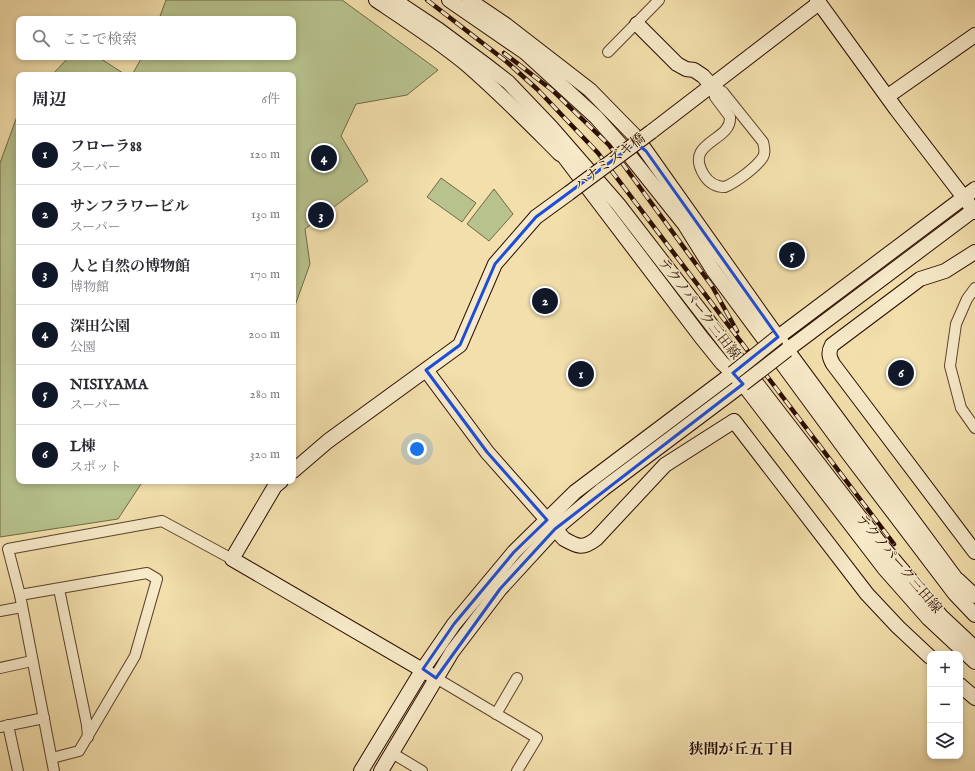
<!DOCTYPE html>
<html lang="ja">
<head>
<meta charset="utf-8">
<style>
	body { margin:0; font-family:"IM FELL English","Noto Serif JP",serif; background:#f2f2f3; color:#2b2b33 }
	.controls { position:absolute; right:12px; bottom:12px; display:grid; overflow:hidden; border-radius:8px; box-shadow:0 2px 6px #0003 }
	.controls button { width:36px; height:36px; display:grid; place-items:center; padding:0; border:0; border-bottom:1px solid #e1e1e2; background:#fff; color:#2b2b33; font:20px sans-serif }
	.you { position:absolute; left:417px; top:449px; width:14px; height:14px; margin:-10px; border:3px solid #fff; border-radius:50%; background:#1a73e8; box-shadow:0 0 0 6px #1a73e833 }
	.badge { display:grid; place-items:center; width:26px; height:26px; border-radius:50%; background:#111827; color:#fff; font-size:13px; font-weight:700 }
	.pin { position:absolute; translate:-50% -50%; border:2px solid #fff; box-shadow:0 1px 4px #0006 }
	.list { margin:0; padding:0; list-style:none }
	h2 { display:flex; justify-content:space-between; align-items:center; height:52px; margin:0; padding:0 16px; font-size:17px }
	h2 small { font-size:13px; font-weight:400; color:#7c7c81 }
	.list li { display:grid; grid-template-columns:26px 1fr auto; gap:12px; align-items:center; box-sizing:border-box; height:60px; padding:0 16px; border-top:1px solid #e1e1e2 }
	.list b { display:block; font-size:15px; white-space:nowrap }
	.list p { margin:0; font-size:13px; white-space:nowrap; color:#7c7c81 }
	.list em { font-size:13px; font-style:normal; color:#7c7c81 }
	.icon { flex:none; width:22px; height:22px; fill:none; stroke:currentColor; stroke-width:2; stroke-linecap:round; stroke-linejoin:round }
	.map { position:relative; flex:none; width:975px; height:771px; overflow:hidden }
	.search { position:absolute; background:#fff; box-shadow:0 2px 6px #0003; left:16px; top:16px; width:280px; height:44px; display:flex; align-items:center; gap:10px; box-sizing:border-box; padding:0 14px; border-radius:8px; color:#7c7c81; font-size:15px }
	.panel { position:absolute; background:#fff; box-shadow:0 2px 6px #0003; left:16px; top:72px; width:280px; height:412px; border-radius:8px }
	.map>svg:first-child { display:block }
	.green { fill:#b7c28d; stroke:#716847 }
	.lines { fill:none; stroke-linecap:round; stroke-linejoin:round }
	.street-casing { stroke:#5d422c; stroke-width:12 }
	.secondary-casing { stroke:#2b0d01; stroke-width:16 }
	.street { stroke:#f7eac9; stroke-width:10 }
	.secondary { stroke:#f7eac9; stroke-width:14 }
	.rail-casing { stroke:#2b0d01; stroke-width:4.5 }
	.rail { stroke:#f7eac9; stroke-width:3; stroke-dasharray:9; stroke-linecap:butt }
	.secondary-bridge-casing { stroke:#2b0d01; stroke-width:16; stroke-linecap:butt }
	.secondary-bridge { stroke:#f7eac9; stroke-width:14 }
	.marked { fill:none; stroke:#1d4ed8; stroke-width:3; stroke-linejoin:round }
	.labels { text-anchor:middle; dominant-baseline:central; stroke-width:3; stroke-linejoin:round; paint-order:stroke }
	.street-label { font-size:14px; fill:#2b0d01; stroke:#f7eac9 }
	.neighbourhood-label { font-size:15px; font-weight:bold; fill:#2b0d01; stroke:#f7eac9 }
</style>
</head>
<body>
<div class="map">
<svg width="975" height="771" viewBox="0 0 975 771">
	<rect width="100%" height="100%" fill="#f2dfac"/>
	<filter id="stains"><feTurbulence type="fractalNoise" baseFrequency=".005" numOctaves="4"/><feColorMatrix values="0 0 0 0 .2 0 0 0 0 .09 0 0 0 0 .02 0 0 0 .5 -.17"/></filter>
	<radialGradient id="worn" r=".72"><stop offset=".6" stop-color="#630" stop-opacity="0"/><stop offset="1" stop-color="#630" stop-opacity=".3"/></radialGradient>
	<!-- green -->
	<g class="green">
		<polygon points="166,0 342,0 438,70 407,95 356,104 341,136 368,181 305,229 310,264 293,311 293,75 132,75 142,57 293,57 293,19 159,19"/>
		<polygon points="69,57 98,57 126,75 52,75"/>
		<polygon points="19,111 19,481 143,481 118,519 0,537 0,163"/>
		<polygon points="441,178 476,203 462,222 427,197"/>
		<polygon points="494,189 513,214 489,241 467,224"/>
	</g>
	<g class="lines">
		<!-- street casing -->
		<g class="street-casing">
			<g id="street">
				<polyline points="608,52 659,0"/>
				<path d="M712,86L723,92L763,142C764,147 766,152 763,157C756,168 736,182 725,187C716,187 709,183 704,175C683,141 732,142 730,117L715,97Z"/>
				<polyline points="975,288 967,299 956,324 950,366 961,408 975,428"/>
				<polyline points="59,589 87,725 88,737"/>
				<polyline points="20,595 147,573 157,579 135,656 79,751 52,758"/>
				<polyline points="0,611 22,607"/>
				<polyline points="0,668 32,661"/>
				<polyline points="436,678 537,738 517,771"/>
				<polyline points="496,714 517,678"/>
				<polyline points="8,725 18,771"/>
				<polyline points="0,727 44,718"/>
				<polyline points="392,753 422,771"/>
				<polyline points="54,771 20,595 8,549 162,521 232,559"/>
			</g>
		</g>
		<!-- secondary casing -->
		<g class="secondary-casing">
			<g id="secondary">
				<path d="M376,0C406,20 437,40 465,63C499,92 529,123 560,154"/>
				<polyline points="394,0 439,30 486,65 508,82 551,127 618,204 882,546 941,616 975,648"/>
				<polyline points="449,0 526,53 596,117 626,151 685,225 713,270 784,366 848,453 955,594 975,615"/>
				<polyline points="469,0 506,25 590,90 636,137 787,350 954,576 963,592"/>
				<polyline points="817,0 896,109 975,212"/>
				<polyline points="637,24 677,64 686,69 694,70 703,76 712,86"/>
				<polyline points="888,96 975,35"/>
				<polyline points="651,132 819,3"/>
				<polyline points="556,146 701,337 722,363 733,373 743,384 884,568 929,619 975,662"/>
				<path d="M975,252L945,271L920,279L832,345C828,352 829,357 833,364L975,552"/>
				<polyline points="778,337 975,189"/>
				<polyline points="787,350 975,209"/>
				<path d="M426,370L487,452L564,539C578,547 583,549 596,539L665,465L734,421L867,594L898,627L930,657"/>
				<polyline points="293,471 328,441 460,345 495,264 536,217 569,193"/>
				<polyline points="281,481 275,486 232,559 431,675"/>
				<polyline points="958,580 975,596"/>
				<polyline points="960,685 975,698"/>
				<polyline points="361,771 423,669 454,624 514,552 575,492 733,373"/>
				<polyline points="381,771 452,652 500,589 555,529 603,489 743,384"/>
			</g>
		</g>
		<!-- street -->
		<use href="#street" class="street"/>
		<!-- secondary -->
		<use href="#secondary" class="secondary"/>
		<!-- rail casing -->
		<g class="rail-casing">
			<g id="rail">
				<polyline points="427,0 507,62 537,89 598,153 894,544"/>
				<polyline points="504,53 552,90 609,145 712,286 737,331"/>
			</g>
		</g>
		<!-- rail -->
		<use href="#rail" class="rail"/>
		<!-- secondary-bridge casing -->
		<g class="secondary-bridge-casing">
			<g id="secondary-bridge">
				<polyline points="569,193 651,132"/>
				<polyline points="733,373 778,337"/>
				<polyline points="743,384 787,350"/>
			</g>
		</g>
		<!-- secondary-bridge -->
		<use href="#secondary-bridge" class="secondary-bridge"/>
	</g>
	<!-- marked area -->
	<path class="marked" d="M636,143L646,151L778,337L733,373L743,384L555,529L500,589L436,678L423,669L454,624L514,552L547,520L487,452L426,370L460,345L495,264L536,217Z"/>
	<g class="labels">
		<!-- street labels -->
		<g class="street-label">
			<text transform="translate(610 162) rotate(-37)">ハナミズキ橋</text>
			<text transform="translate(699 309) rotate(52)">テクノパーク三田線</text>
			<text transform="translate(899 564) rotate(50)">テクノパーク三田線</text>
		</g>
		<!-- neighbourhood labels -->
		<g class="neighbourhood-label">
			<text x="741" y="749">狭間が丘五丁目</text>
		</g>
	</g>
	<rect width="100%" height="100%" filter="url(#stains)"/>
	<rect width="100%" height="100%" fill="url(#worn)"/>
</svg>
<div class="controls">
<button>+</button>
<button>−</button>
<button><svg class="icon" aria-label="layers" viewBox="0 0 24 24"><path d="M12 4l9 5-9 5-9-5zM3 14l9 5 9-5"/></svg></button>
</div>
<div class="you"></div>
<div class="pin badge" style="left:581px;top:374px">1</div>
<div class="pin badge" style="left:545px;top:301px">2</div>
<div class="pin badge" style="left:321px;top:215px">3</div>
<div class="pin badge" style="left:324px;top:158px">4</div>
<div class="pin badge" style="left:792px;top:255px">5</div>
<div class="pin badge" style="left:901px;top:373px">6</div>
<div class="search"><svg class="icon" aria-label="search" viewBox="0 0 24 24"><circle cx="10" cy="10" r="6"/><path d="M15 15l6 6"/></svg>ここで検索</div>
<section class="panel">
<h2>周辺<small>6件</small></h2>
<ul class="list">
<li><span class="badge">1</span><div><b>フローラ88</b><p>スーパー</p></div><em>120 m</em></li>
<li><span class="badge">2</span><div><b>サンフラワービル</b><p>スーパー</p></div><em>130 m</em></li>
<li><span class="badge">3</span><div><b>人と自然の博物館</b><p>博物館</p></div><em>170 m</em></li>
<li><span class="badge">4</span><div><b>深田公園</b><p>公園</p></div><em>200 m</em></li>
<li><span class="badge">5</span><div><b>NISIYAMA</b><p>スーパー</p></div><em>280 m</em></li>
<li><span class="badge">6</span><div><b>L棟</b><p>スポット</p></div><em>320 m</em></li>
</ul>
</section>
</div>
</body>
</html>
